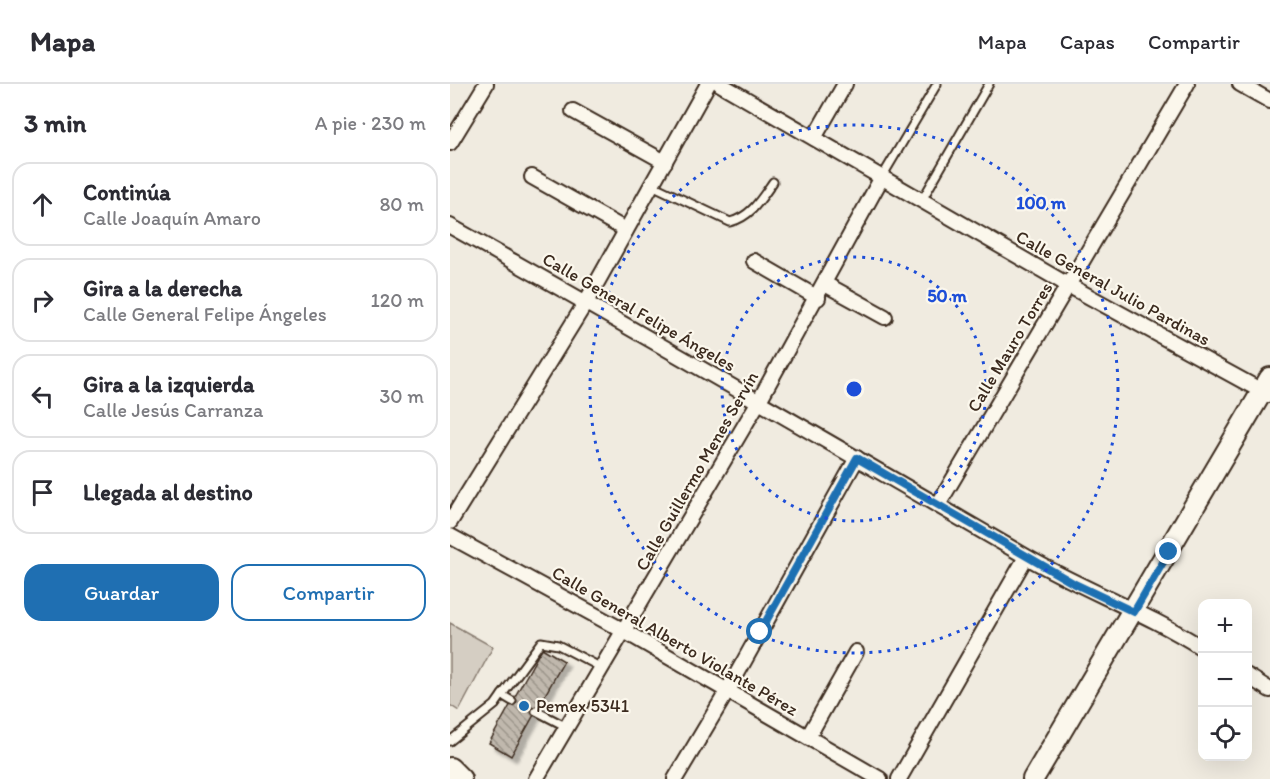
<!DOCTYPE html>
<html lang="es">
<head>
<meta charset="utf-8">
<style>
	body { margin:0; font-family:Itim,sans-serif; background:#f7f7f7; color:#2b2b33 }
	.controls { position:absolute; right:18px; bottom:18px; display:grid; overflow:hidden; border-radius:12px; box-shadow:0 6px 24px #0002 }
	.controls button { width:54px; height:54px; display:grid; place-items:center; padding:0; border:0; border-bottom:2px solid #e1e1e2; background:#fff; color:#2b2b33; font:30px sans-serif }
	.stop { position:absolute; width:18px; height:18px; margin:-14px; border:4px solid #1f6fb2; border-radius:50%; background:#fff }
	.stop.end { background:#1f6fb2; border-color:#fff; box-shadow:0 2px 6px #0008 }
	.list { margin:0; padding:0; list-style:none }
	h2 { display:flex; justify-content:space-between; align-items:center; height:78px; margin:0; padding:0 24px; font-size:26px }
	h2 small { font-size:20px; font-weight:400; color:#7c7c81 }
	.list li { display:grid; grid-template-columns:39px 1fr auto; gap:18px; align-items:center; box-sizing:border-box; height:84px; margin:0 12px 12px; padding:0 12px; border:2px solid #e1e1e2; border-radius:18px }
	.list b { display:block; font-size:22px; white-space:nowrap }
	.list p { margin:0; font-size:20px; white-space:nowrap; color:#7c7c81 }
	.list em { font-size:20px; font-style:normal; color:#7c7c81 }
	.actions { display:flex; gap:12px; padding:18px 24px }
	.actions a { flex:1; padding:14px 0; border:2px solid #1f6fb2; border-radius:18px; text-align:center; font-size:21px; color:#1f6fb2 }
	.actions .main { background:#1f6fb2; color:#fff }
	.icon { flex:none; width:33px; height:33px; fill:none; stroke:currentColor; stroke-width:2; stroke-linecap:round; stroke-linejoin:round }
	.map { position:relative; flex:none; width:820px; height:695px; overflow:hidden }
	header { display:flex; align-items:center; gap:36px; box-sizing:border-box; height:84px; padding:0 30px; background:#fff; border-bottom:2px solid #e1e1e2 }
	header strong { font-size:28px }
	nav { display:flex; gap:33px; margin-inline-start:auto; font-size:21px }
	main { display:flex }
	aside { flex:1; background:#fff }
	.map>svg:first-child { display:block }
	.green { fill:#d5cec3; stroke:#887c70; stroke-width:1.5 }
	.building { fill:url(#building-back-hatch); stroke:#3b2a1e; stroke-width:1.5; filter:url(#shadow) }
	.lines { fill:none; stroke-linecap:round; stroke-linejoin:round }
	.lane-casing { stroke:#3b2a1e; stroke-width:11 }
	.street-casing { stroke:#3b2a1e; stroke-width:18 }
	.secondary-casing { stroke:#3b2a1e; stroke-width:24 }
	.lane { stroke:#fbf7ec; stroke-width:7 }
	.street { stroke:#fbf7ec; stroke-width:14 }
	.secondary { stroke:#fbf7ec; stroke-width:20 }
	.route { stroke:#1f6fb2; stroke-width:8 }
	.ring { fill:none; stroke:#1d4ed8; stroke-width:3; stroke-dasharray:3 6 }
	.poi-dot { fill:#1f6fb2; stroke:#fbf7ec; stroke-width:2 }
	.labels { text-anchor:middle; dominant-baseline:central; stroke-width:4.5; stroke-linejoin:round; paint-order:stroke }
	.street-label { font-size:18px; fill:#3b2a1e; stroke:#fbf7ec }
	.poi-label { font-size:18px; fill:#3b2a1e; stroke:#fbf7ec; text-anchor:start }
	.centre { fill:#1d4ed8; stroke:#fbf7ec; stroke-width:3 }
	.ring-label { font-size:18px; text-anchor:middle; font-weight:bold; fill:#1d4ed8; stroke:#fbf7ec; stroke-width:4.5; stroke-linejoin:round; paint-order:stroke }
</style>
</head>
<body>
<header>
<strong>Mapa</strong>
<nav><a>Mapa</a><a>Capas</a><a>Compartir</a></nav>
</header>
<main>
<aside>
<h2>3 min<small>A pie · 230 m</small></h2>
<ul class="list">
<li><svg class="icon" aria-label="ahead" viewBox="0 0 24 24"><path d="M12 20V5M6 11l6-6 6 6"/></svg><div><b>Continúa</b><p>Calle Joaquín Amaro</p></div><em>80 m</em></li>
<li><svg class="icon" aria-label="right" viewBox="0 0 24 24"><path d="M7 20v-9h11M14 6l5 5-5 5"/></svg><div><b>Gira a la derecha</b><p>Calle General Felipe Ángeles</p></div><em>120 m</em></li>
<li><svg class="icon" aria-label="left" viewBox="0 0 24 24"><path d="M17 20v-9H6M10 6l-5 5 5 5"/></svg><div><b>Gira a la izquierda</b><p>Calle Jesús Carranza</p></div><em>30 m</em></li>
<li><svg class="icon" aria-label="arrive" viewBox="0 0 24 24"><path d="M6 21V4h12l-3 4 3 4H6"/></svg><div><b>Llegada al destino</b></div></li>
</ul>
<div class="actions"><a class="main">Guardar</a><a>Compartir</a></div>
</aside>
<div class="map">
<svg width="820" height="695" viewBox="0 0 820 695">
	<defs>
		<pattern id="building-back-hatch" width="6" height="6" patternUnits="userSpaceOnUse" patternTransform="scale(1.5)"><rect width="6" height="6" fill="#c0b8ad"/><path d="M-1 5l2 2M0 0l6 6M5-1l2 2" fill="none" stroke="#9d968c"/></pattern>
		<filter id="shadow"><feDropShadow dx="5.5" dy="5.5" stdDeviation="1.5" flood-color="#0004"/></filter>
	</defs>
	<rect width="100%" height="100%" fill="#f0ebe0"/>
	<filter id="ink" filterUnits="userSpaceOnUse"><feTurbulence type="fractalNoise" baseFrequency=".0167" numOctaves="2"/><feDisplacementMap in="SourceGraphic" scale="12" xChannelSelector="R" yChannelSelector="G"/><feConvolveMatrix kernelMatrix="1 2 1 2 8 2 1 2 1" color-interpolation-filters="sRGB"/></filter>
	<g filter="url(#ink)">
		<!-- green -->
		<polygon class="green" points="0,539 43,563 9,627 0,621"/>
		<!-- building -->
		<polygon class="building" points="92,564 114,577 61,672 39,659"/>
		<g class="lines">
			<!-- lane casing -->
			<g class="lane-casing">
				<g id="lane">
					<polyline points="432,93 487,0"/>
					<path d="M202,101L280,138C301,133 311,115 323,98"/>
					<polyline points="472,116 539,0"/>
					<polyline points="52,611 91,558 108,561 152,584"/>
					<polyline points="86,627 117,643"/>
					<polyline points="0,657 45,621 52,611 62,617"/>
				</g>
			</g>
			<!-- street casing -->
			<g class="street-casing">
				<g id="street">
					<polyline points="270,0 618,201 819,311"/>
					<polyline points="790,0 820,17"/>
					<polyline points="123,27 215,78"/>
					<polyline points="364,54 395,0"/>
					<polyline points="0,59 36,0"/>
					<polyline points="82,93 176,146"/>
					<path d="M0,142C193,250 384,361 575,472C633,506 696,528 752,564"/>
					<polyline points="304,177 368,214"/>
					<polyline points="375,200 435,233"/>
					<polyline points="488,421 737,0"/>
					<polyline points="0,438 136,218 258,0"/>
					<polyline points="0,452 174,547 430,695"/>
					<polyline points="798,592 820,606"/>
					<polyline points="358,653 406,568"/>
					<polyline points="86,695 309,317 432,93"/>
					<polyline points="225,695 278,606 407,374"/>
					<polyline points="449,695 576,473"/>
				</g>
			</g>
			<!-- secondary casing -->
			<g class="secondary-casing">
				<g id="secondary">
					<polyline points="0,684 11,695"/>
					<polyline points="583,695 820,294"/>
				</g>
			</g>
			<!-- lane -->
			<use href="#lane" class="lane"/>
			<!-- street -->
			<use href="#street" class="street"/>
			<!-- secondary -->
			<use href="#secondary" class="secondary"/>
		</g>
	</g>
	<g class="lines" filter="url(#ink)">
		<!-- route -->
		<polyline class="route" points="310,548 407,374 623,499 684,528 719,468"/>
	</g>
	<!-- distance rings -->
	<g class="ring">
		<circle cx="404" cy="305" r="132"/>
		<circle cx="404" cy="305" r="264"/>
	</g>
	<!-- markers -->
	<circle class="poi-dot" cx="74" cy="622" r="6"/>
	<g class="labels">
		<!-- street labels -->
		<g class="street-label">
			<text transform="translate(663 204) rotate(29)">Calle General Julio Pardinas</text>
			<text transform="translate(189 228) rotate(30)">Calle General Felipe Ángeles</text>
			<text transform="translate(560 263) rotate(-59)">Calle Mauro Torres</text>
			<text transform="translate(247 387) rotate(-60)">Calle Guillermo Menes Servín</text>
			<text transform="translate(225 557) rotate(30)">Calle General Alberto Violante Pérez</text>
		</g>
		<!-- poi labels -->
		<g class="poi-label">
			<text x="86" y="622">Pemex 5341</text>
		</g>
	</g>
	<circle cx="404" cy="305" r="9" class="centre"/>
	<g class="ring-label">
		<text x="591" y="125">100 m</text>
		<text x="497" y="218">50 m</text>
	</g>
</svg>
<div class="controls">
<button>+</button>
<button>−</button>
<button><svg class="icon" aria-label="locate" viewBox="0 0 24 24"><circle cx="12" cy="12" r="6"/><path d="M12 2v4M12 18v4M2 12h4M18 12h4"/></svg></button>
</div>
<div class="stop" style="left:310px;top:548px"></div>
<div class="stop end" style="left:719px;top:468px"></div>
</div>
</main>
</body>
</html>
